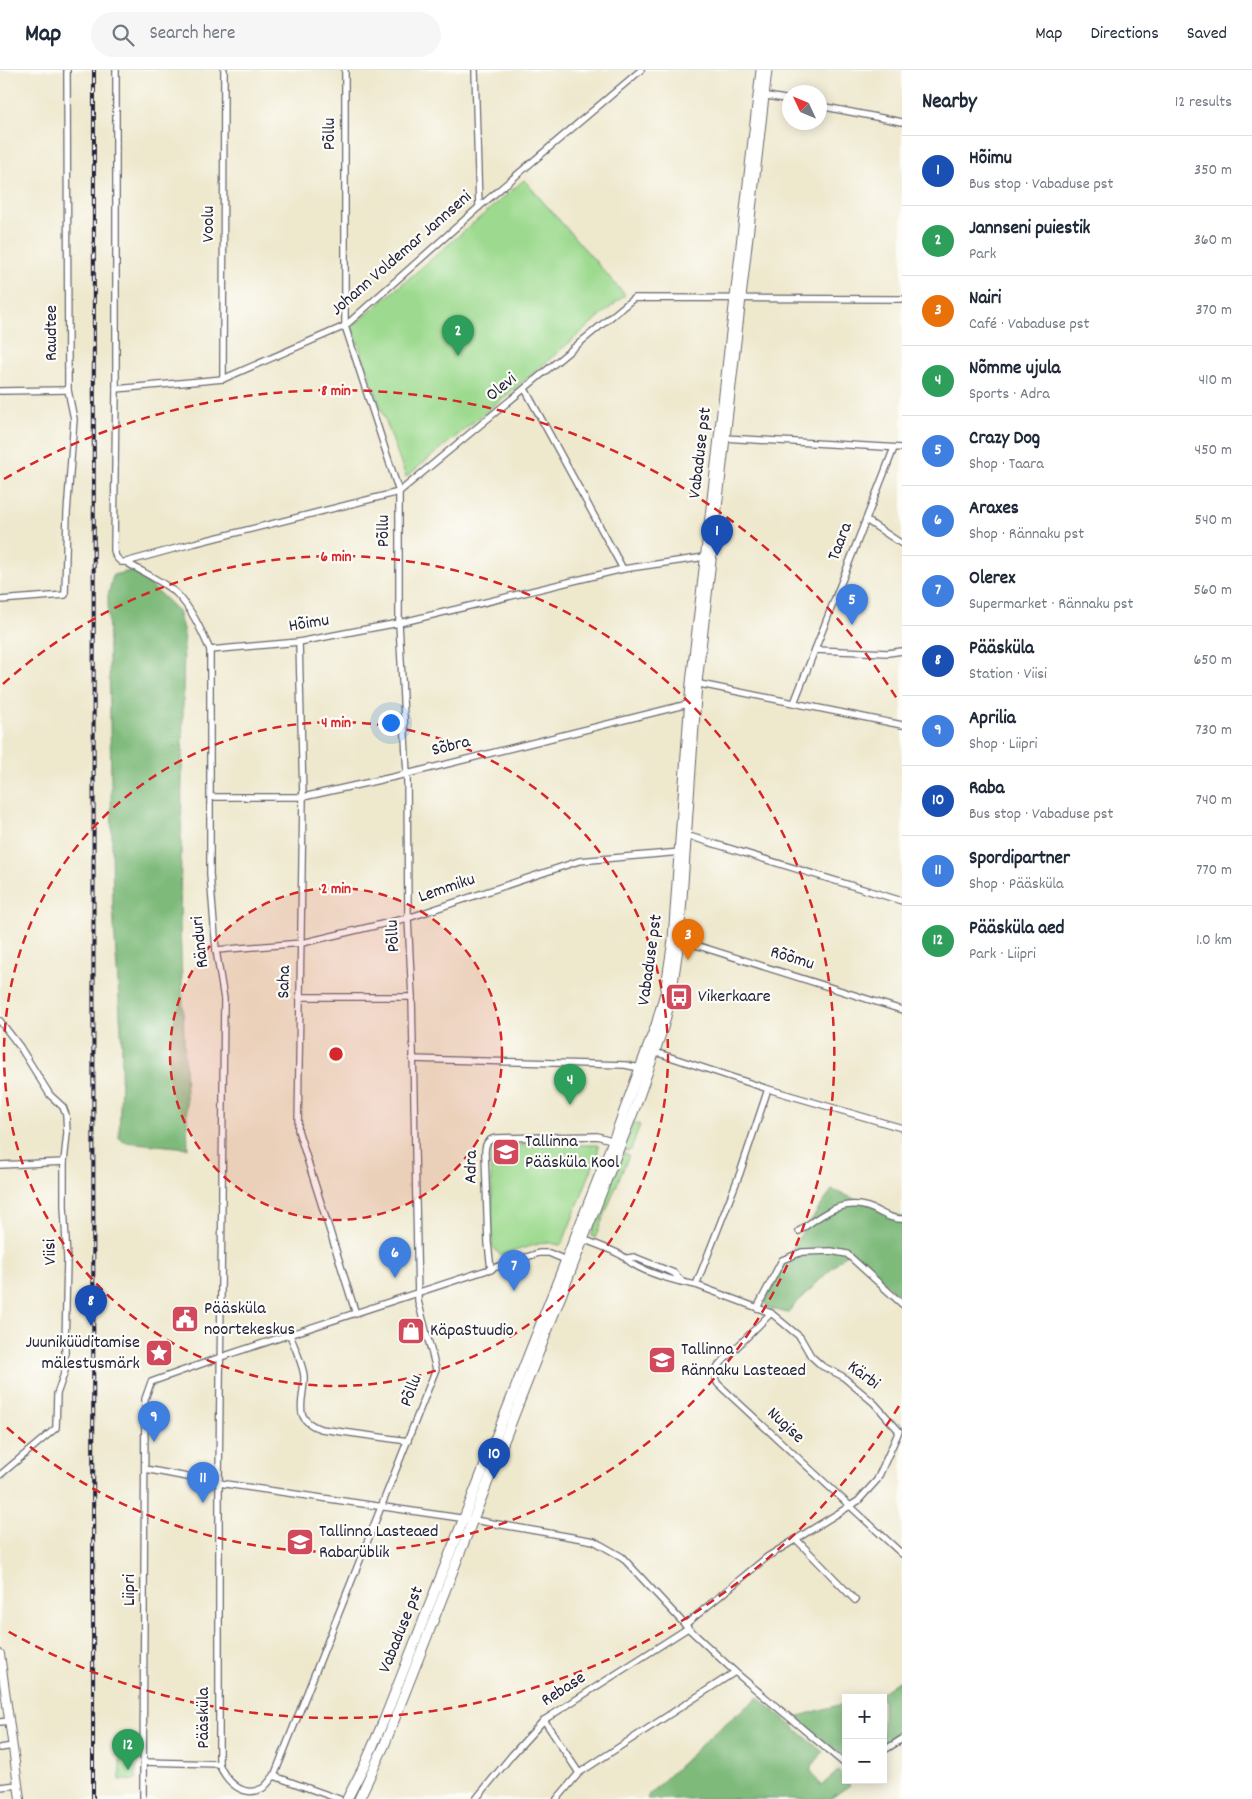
<!DOCTYPE html>
<html lang="en">
<head>
<meta charset="utf-8">
<style>
	body { margin:0; font-family:Dekko,sans-serif; background:#f6f6f7; color:#1f2937 }
	.controls { position:absolute; right:15px; bottom:15px; display:grid; overflow:hidden; border-radius:0px; box-shadow:0 2px 12px #0003 }
	.controls button { width:45px; height:45px; display:grid; place-items:center; padding:0; border:0; border-bottom:1px solid #e0e1e3; background:#fff; color:#1f2937; font:25px sans-serif }
	.compass { position:absolute; left:782px; top:15px; width:45px; height:45px; border-radius:50%; background:#fff; box-shadow:0 2px 12px #0003; rotate:314deg }
	.you { position:absolute; left:390px; top:652px; width:18px; height:18px; margin:-12px; border:4px solid #fff; border-radius:50%; background:#1a73e8; box-shadow:0 0 0 8px #1a73e833 }
	.badge { display:grid; place-items:center; width:32px; height:32px; border-radius:50%; background:#b45309; color:#fff; font-size:16px; font-weight:700 }
	.pin { position:absolute; translate:-50% -41px; filter:drop-shadow(0 1px 2px #0008) }
	.pin::after { content:''; position:absolute; top:26px; width:18px; height:15px; background:inherit; clip-path:polygon(0 0,100% 0,50% 100%) }
	.list { margin:0; padding:0; list-style:none }
	h2 { display:flex; justify-content:space-between; align-items:center; height:65px; margin:0; padding:0 20px; font-size:21px }
	h2 small { font-size:16px; font-weight:400; color:#747a83 }
	.list li { display:grid; grid-template-columns:32px 1fr auto; gap:15px; align-items:center; box-sizing:border-box; height:70px; padding:0 20px; border-top:1px solid #e0e1e3 }
	.list b { display:block; font-size:19px; white-space:nowrap }
	.list p { margin:0; font-size:16px; white-space:nowrap; color:#747a83 }
	.list em { font-size:16px; font-style:normal; color:#747a83 }
	.icon { flex:none; width:28px; height:28px; fill:none; stroke:currentColor; stroke-width:2; stroke-linecap:round; stroke-linejoin:round }
	.map { position:relative; flex:none; width:902px; height:1729px; overflow:hidden }
	header { display:flex; align-items:center; gap:30px; box-sizing:border-box; height:70px; padding:0 25px; background:#fff; border-bottom:1px solid #e0e1e3 }
	header strong { font-size:24px }
	nav { display:flex; gap:28px; margin-inline-start:auto; font-size:18px }
	.search { width:350px; height:45px; background:#f6f6f7; display:flex; align-items:center; gap:12px; box-sizing:border-box; padding:0 18px; border-radius:28px; color:#747a83; font-size:19px }
	main { display:flex }
	aside { flex:1; background:#fff }
	.map>svg:first-child { display:block }
	.green { fill:#9dda8f; stroke:#607e65 }
	.forest { fill:#7eba7a; stroke:#506e5a }
	.lines { fill:none; stroke-linecap:round; stroke-linejoin:round }
	.minor-casing { stroke:#69676e; stroke-width:8 }
	.secondary-casing { stroke:#69676e; stroke-width:10 }
	.trunk-casing { stroke:#69676e; stroke-width:11 }
	.minor { stroke:#fff; stroke-width:5.5 }
	.secondary { stroke:#fff; stroke-width:8 }
	.trunk { stroke:#fff; stroke-width:9 }
	.rail-casing { stroke:#22223b; stroke-width:4 }
	.rail { stroke:#fdfcf7; stroke-width:2; stroke-dasharray:5.5; stroke-linecap:butt }
	.ring { fill:none; stroke:#d62828; stroke-width:2.5; stroke-dasharray:9 6 }
	.labels { text-anchor:middle; dominant-baseline:central; stroke-width:4.5; stroke-linejoin:round; paint-order:stroke }
	.street-label { font-size:18px; fill:#22223b; stroke:#fdfcf7 }
	.poi-label { font-size:18px; fill:#22223b; stroke:#fdfcf7; text-anchor:start }
	.centre { fill:#d62828; stroke:#fdfcf7; stroke-width:2.5 }
	.ring-label { font-size:15px; text-anchor:middle; font-weight:bold; fill:#d62828; stroke:#fdfcf7; stroke-width:4.5; stroke-linejoin:round; paint-order:stroke }
</style>
</head>
<body>
<header>
<strong>Map</strong>
<div class="search"><svg class="icon" aria-label="search" viewBox="0 0 24 24"><circle cx="10" cy="10" r="6"/><path d="M15 15l6 6"/></svg>Search here</div>
<nav><a>Map</a><a>Directions</a><a>Saved</a></nav>
</header>
<main>
<div class="map">
<svg width="902" height="1729" viewBox="0 0 902 1729">
	<rect width="100%" height="100%" fill="#fdfcf7"/>
	<filter id="ink" filterUnits="userSpaceOnUse"><feTurbulence type="fractalNoise" baseFrequency=".02" numOctaves="2"/><feDisplacementMap in="SourceGraphic" scale="10" xChannelSelector="R" yChannelSelector="G"/><feConvolveMatrix kernelMatrix="1 2 1 2 8 2 1 2 1" color-interpolation-filters="sRGB"/></filter>
	<filter id="wash" filterUnits="userSpaceOnUse"><feTurbulence type="fractalNoise" baseFrequency=".0096" numOctaves="4" result="noise"/><feDisplacementMap in="SourceGraphic" scale="20" xChannelSelector="R" yChannelSelector="G"/><feGaussianBlur stdDeviation="1.12" result="paint"/><feColorMatrix in="noise" values="0 0 0 0 0 0 0 0 0 0 0 0 0 0 0 0 0 1.4 0 .05"/><feComposite in="paint" operator="in"/></filter>
	<g filter="url(#wash)">
		<rect width="100%" height="100%" fill="#eee8cd"/>
		<!-- green -->
		<g class="green">
			<polygon points="524,110 625,225 518,316 406,407 352,257"/>
			<polygon points="634,1052 640,1055 631,1080 628,1081 624,1080"/>
			<polygon points="517,1069 517,1075 598,1075 598,1083 563,1172 560,1175 545,1172 500,1185 492,1176 492,1125 489,1075 495,1071"/>
			<polygon points="622,1083 629,1085 595,1168 592,1166 592,1163"/>
			<polygon points="123,1670 137,1671 137,1690 123,1689"/>
			<polygon points="120,1690 137,1691 136,1710 120,1710"/>
		</g>
		<!-- forest -->
		<g class="forest">
			<polygon points="135,500 178,541 184,563 180,855 188,1078 124,1072 119,1068 122,975 113,839 108,526 113,505"/>
			<polygon points="832,1120 902,1147 902,1229 850,1180 787,1243 768,1238 764,1231 799,1167"/>
			<polygon points="902,1608 902,1662 883,1675 883,1628 865,1628 881,1623"/>
			<polygon points="758,1627 823,1682 810,1699 821,1716 838,1701 850,1715 830,1729 647,1729 649,1724 715,1662"/>
			<polygon points="846,1633 846,1686 842,1685 795,1647"/>
		</g>
	</g>
	<g filter="url(#ink)">
		<g class="lines">
			<!-- minor casing -->
			<g class="minor-casing">
				<g id="minor">
					<path d="M116,0V319L114,480L116,487L121,492H126C142,502 162,511 176,523C192,539 201,560 210,580V804L216,880L224,929L219,1413V1694C226,1711 243,1729 263,1718C267,1715 270,1710 274,1706L436,1299L418,1231L412,927L408,848L407,704L399,553V422L345,256V0"/>
					<polyline points="475,0 479,137"/>
					<polyline points="762,25 790,30"/>
					<polyline points="820,36 902,52"/>
					<polyline points="223,309 224,0"/>
					<polyline points="116,319 223,309 345,256 479,137 641,0"/>
					<polyline points="525,319 623,499"/>
					<polyline points="0,321 68,320"/>
					<polyline points="723,368 902,378"/>
					<polyline points="866,450 902,474"/>
					<polyline points="126,492 195,473 399,422 634,228 902,229"/>
					<polyline points="0,530 65,525 67,443 74,349 68,320 67,0"/>
					<polyline points="299,572 303,727 298,1060 356,1244"/>
					<polyline points="210,580 299,572 361,560 399,553 623,499 705,487"/>
					<polyline points="815,580 888,583 902,581"/>
					<polyline points="695,613 902,655"/>
					<polyline points="794,633 894,378"/>
					<polyline points="211,727 303,727 407,704 684,635 693,634"/>
					<polyline points="684,767 692,767 902,831"/>
					<polyline points="678,871 686,872 902,940"/>
					<polyline points="216,880 302,873 408,848 579,791 681,782"/>
					<polyline points="299,927 412,927"/>
					<polyline points="0,951 20,977 50,1025 63,1037 66,1045 67,1063 64,1092 64,1136 67,1189 65,1278 65,1301 57,1324 56,1358 0,1405"/>
					<polyline points="652,981 768,1019 902,1058"/>
					<polyline points="412,989 625,995 640,998"/>
					<polyline points="0,1095 64,1092"/>
					<path d="M799,1161C821,1145 844,1126 873,1139C882,1143 892,1150 902,1149"/>
					<path d="M581,1168C594,1174 608,1178 621,1185C626,1188 629,1192 633,1194C649,1204 678,1212 696,1215L771,1243L800,1267L811,1286L822,1296L842,1306L874,1333L899,1361L877,1410L858,1431L767,1487L685,1555"/>
					<polyline points="628,1188 634,1187 674,1203 681,1210"/>
					<path d="M491,1200L488,1173L485,1083C485,1074 487,1070 496,1068L597,1066L615,1071"/>
					<polyline points="696,1215 740,1103 768,1019"/>
					<polyline points="757,1238 782,1190 802,1182 831,1181 847,1184 902,1234"/>
					<path d="M771,1243L719,1295C715,1302 713,1307 718,1314L902,1484"/>
					<path d="M290,1265C294,1276 303,1295 304,1306C305,1330 290,1349 321,1359L408,1371"/>
					<polyline points="145,1399 219,1413 474,1450 594,1471 622,1487 688,1558 735,1602 846,1695"/>
					<polyline points="796,1469 855,1530"/>
					<polyline points="544,1650 579,1703"/>
					<polyline points="0,1652 9,1651"/>
					<polyline points="0,1678 13,1676"/>
					<polyline points="883,1681 902,1669"/>
					<polyline points="144,1692 219,1694"/>
					<polyline points="274,1706 339,1729"/>
					<polyline points="0,1717 18,1715"/>
					<polyline points="143,1729 145,1329 151,1312 221,1287 539,1183 549,1183 568,1191"/>
					<polyline points="476,1729 512,1685 544,1650 688,1558"/>
					<polyline points="557,1729 579,1703 735,1602"/>
				</g>
			</g>
			<!-- secondary casing -->
			<g class="secondary-casing">
				<polyline id="secondary" points="0,1584 20,1729"/>
			</g>
			<!-- trunk casing -->
			<g class="trunk-casing">
				<g id="trunk">
					<polyline points="347,1729 365,1694 384,1650 613,1071 656,955 665,923 673,870 691,613 761,0"/>
					<polyline points="359,1729 384,1676 636,1035 663,958 671,927 679,871 697,613 767,0"/>
				</g>
			</g>
			<!-- minor -->
			<use href="#minor" class="minor"/>
			<!-- secondary -->
			<use href="#secondary" class="secondary"/>
			<!-- trunk -->
			<use href="#trunk" class="trunk"/>
			<!-- rail casing -->
			<g class="rail-casing">
				<polyline id="rail" points="93,1729 94,0"/>
			</g>
			<!-- rail -->
			<use href="#rail" class="rail"/>
		</g>
	</g>
	<!-- distance rings -->
	<circle cx="336" cy="984" r="166" fill="#d62828" fill-opacity=".12"/>
	<g class="ring">
		<circle cx="336" cy="984" r="166"/>
		<circle cx="336" cy="984" r="332"/>
		<path d="M3 614A498 498 0 1 1 3 1354"/>
		<path d="M899 1336A664 664 0 0 1 4 1559M4 409A664 664 0 0 1 899 632"/>
	</g>
	<!-- icons -->
	<defs>
		<g id="bus-square" transform="scale(1.4375)"><rect x="-9" y="-9" width="18" height="18" rx="4" fill="#d1495b" stroke="#fdfcf7"/><path d="M-5-6H5V4H4V6H2V4H-2V6H-4V4H-5ZM-3.5-4V0h7V-4ZM-3.5 1.2v1.5H-2V1.2ZM2 1.2v1.5H3.5V1.2Z" fill="#fff"/></g>
		<g id="school-square" transform="scale(1.4375)"><rect x="-9" y="-9" width="18" height="18" rx="4" fill="#d1495b" stroke="#fdfcf7"/><path d="M0-5L7-2L0 1L-7-2ZM-4 1L0 2.5L4 1V4Q0 6-4 4Z" fill="#fff"/></g>
		<g id="civic-square" transform="scale(1.4375)"><rect x="-9" y="-9" width="18" height="18" rx="4" fill="#d1495b" stroke="#fdfcf7"/><path d="M-.6-6.5H3V-4.5H.6V-3L4-1V1h2V6H-6V1h2V-1L-.6-3ZM-1.2 2.5V6h2.4V2.5Z" fill="#fff"/></g>
		<g id="shop-square" transform="scale(1.4375)"><rect x="-9" y="-9" width="18" height="18" rx="4" fill="#d1495b" stroke="#fdfcf7"/><path d="M-5-2.5h2.3a2.7 3.5 0 0 1 5.4 0H5L5.5 6h-11ZM-1.5-2.5h3a1.5 2.3 0 0 0-3 0Z" fill="#fff"/></g>
		<g id="sight-square" transform="scale(1.4375)"><rect x="-9" y="-9" width="18" height="18" rx="4" fill="#d1495b" stroke="#fdfcf7"/><path d="M0-6L1.8-2.2L6-1.7L2.9 1.2L3.7 5.4L0 3.3L-3.7 5.4L-2.9 1.2L-6-1.7L-1.8-2.2Z" fill="#fff"/></g>
	</defs>
	<g fill-rule="evenodd">
		<use href="#bus-square" x="679" y="927"/>
		<use href="#school-square" x="506" y="1082"/>
		<use href="#civic-square" x="185" y="1249"/>
		<use href="#shop-square" x="411" y="1261"/>
		<use href="#sight-square" x="159" y="1283"/>
		<use href="#school-square" x="662" y="1290"/>
		<use href="#school-square" x="300" y="1472"/>
	</g>
	<g class="labels">
		<!-- street labels -->
		<g class="street-label">
			<text transform="translate(330 64) rotate(-90)">Põllu</text>
			<text transform="translate(209 154) rotate(-90)">Voolu</text>
			<text transform="translate(402 184) rotate(-41)">Johann Voldemar Jannseni</text>
			<text transform="translate(52 263) rotate(-90)">Raudtee</text>
			<text transform="translate(502 318) rotate(-39)">Olevi</text>
			<text transform="translate(701 383) rotate(-83)">Vabaduse pst</text>
			<text transform="translate(384 461) rotate(-90)">Põllu</text>
			<text transform="translate(841 472) rotate(-69)">Taara</text>
			<text transform="translate(309 554) rotate(-9)">Hõimu</text>
			<text transform="translate(451 677) rotate(-14)">Sõbra</text>
			<text transform="translate(447 819) rotate(-19)">Lemmiku</text>
			<text transform="translate(394 866) rotate(-93)">Põllu</text>
			<text transform="translate(201 872) rotate(-96)">Ränduri</text>
			<text transform="translate(792 889) rotate(17)">Rõõmu</text>
			<text transform="translate(651 890) rotate(-82)">Vabaduse pst</text>
			<text transform="translate(285 912) rotate(-88)">Saha</text>
			<text transform="translate(472 1097) rotate(-89)">Adra</text>
			<text transform="translate(51 1182) rotate(-92)">Viisi</text>
			<text transform="translate(863 1306) rotate(37)">Kärbi</text>
			<text transform="translate(412 1321) rotate(-69)">Põllu</text>
			<text transform="translate(785 1356) rotate(43)">Nugise</text>
			<text transform="translate(130 1520) rotate(-90)">Liipri</text>
			<text transform="translate(402 1560) rotate(-68)">Vabaduse pst</text>
			<text transform="translate(564 1620) rotate(-33)">Rebase</text>
			<text transform="translate(204 1648) rotate(-90)">Pääsküla</text>
		</g>
		<!-- poi labels -->
		<g class="poi-label">
			<text x="698" y="927">Vikerkaare</text>
			<text x="525" y="1072">Tallinna<tspan x="525" dy="21">Pääsküla Kool</tspan></text>
			<text x="204" y="1239">Pääsküla<tspan x="204" dy="21">noortekeskus</tspan></text>
			<text x="430" y="1261">KäpaStuudio</text>
			<text x="140" y="1273" text-anchor="end">Juuniküüditamise<tspan x="140" dy="21">mälestusmärk</tspan></text>
			<text x="681" y="1280">Tallinna<tspan x="681" dy="21">Rännaku Lasteaed</tspan></text>
			<text x="319" y="1462">Tallinna Lasteaed<tspan x="319" dy="21">Rabarüblik</tspan></text>
		</g>
	</g>
	<circle cx="336" cy="984" r="8" class="centre"/>
	<g class="ring-label">
		<text x="336" y="325">8 min</text>
		<text x="336" y="491">6 min</text>
		<text x="336" y="657">4 min</text>
		<text x="336" y="823">2 min</text>
	</g>
</svg>
<div class="controls">
<button>+</button>
<button>−</button>
</div>
<svg class="compass" viewBox="-18 -18 36 36"><path d="M0-13l5 13h-10z" fill="#e53935"/><path d="M0 13l5-13h-10z" fill="#747a83"/></svg>
<div class="you"></div>
<div class="pin badge" style="left:717px;top:486px;background:#1a4fb4">1</div>
<div class="pin badge" style="left:458px;top:286px;background:#2e9e5b">2</div>
<div class="pin badge" style="left:688px;top:890px;background:#e8710a">3</div>
<div class="pin badge" style="left:570px;top:1035px;background:#2e9e5b">4</div>
<div class="pin badge" style="left:852px;top:555px;background:#3f7fe0">5</div>
<div class="pin badge" style="left:395px;top:1208px;background:#3f7fe0">6</div>
<div class="pin badge" style="left:514px;top:1221px;background:#3f7fe0">7</div>
<div class="pin badge" style="left:91px;top:1256px;background:#1a4fb4">8</div>
<div class="pin badge" style="left:154px;top:1372px;background:#3f7fe0">9</div>
<div class="pin badge" style="left:494px;top:1409px;background:#1a4fb4">10</div>
<div class="pin badge" style="left:203px;top:1433px;background:#3f7fe0">11</div>
<div class="pin badge" style="left:128px;top:1700px;background:#2e9e5b">12</div>
</div>
<aside>
<h2>Nearby<small>12 results</small></h2>
<ul class="list">
<li><span class="badge" style="background:#1a4fb4">1</span><div><b>Hõimu</b><p>Bus stop · Vabaduse pst</p></div><em>350 m</em></li>
<li><span class="badge" style="background:#2e9e5b">2</span><div><b>Jannseni puiestik</b><p>Park</p></div><em>360 m</em></li>
<li><span class="badge" style="background:#e8710a">3</span><div><b>Nairi</b><p>Café · Vabaduse pst</p></div><em>370 m</em></li>
<li><span class="badge" style="background:#2e9e5b">4</span><div><b>Nõmme ujula</b><p>Sports · Adra</p></div><em>410 m</em></li>
<li><span class="badge" style="background:#3f7fe0">5</span><div><b>Crazy Dog</b><p>Shop · Taara</p></div><em>450 m</em></li>
<li><span class="badge" style="background:#3f7fe0">6</span><div><b>Araxes</b><p>Shop · Rännaku pst</p></div><em>540 m</em></li>
<li><span class="badge" style="background:#3f7fe0">7</span><div><b>Olerex</b><p>Supermarket · Rännaku pst</p></div><em>560 m</em></li>
<li><span class="badge" style="background:#1a4fb4">8</span><div><b>Pääsküla</b><p>Station · Viisi</p></div><em>650 m</em></li>
<li><span class="badge" style="background:#3f7fe0">9</span><div><b>Aprilia</b><p>Shop · Liipri</p></div><em>730 m</em></li>
<li><span class="badge" style="background:#1a4fb4">10</span><div><b>Raba</b><p>Bus stop · Vabaduse pst</p></div><em>740 m</em></li>
<li><span class="badge" style="background:#3f7fe0">11</span><div><b>Spordipartner</b><p>Shop · Pääsküla</p></div><em>770 m</em></li>
<li><span class="badge" style="background:#2e9e5b">12</span><div><b>Pääsküla aed</b><p>Park · Liipri</p></div><em>1.0 km</em></li>
</ul>
</aside>
</main>
</body>
</html>
